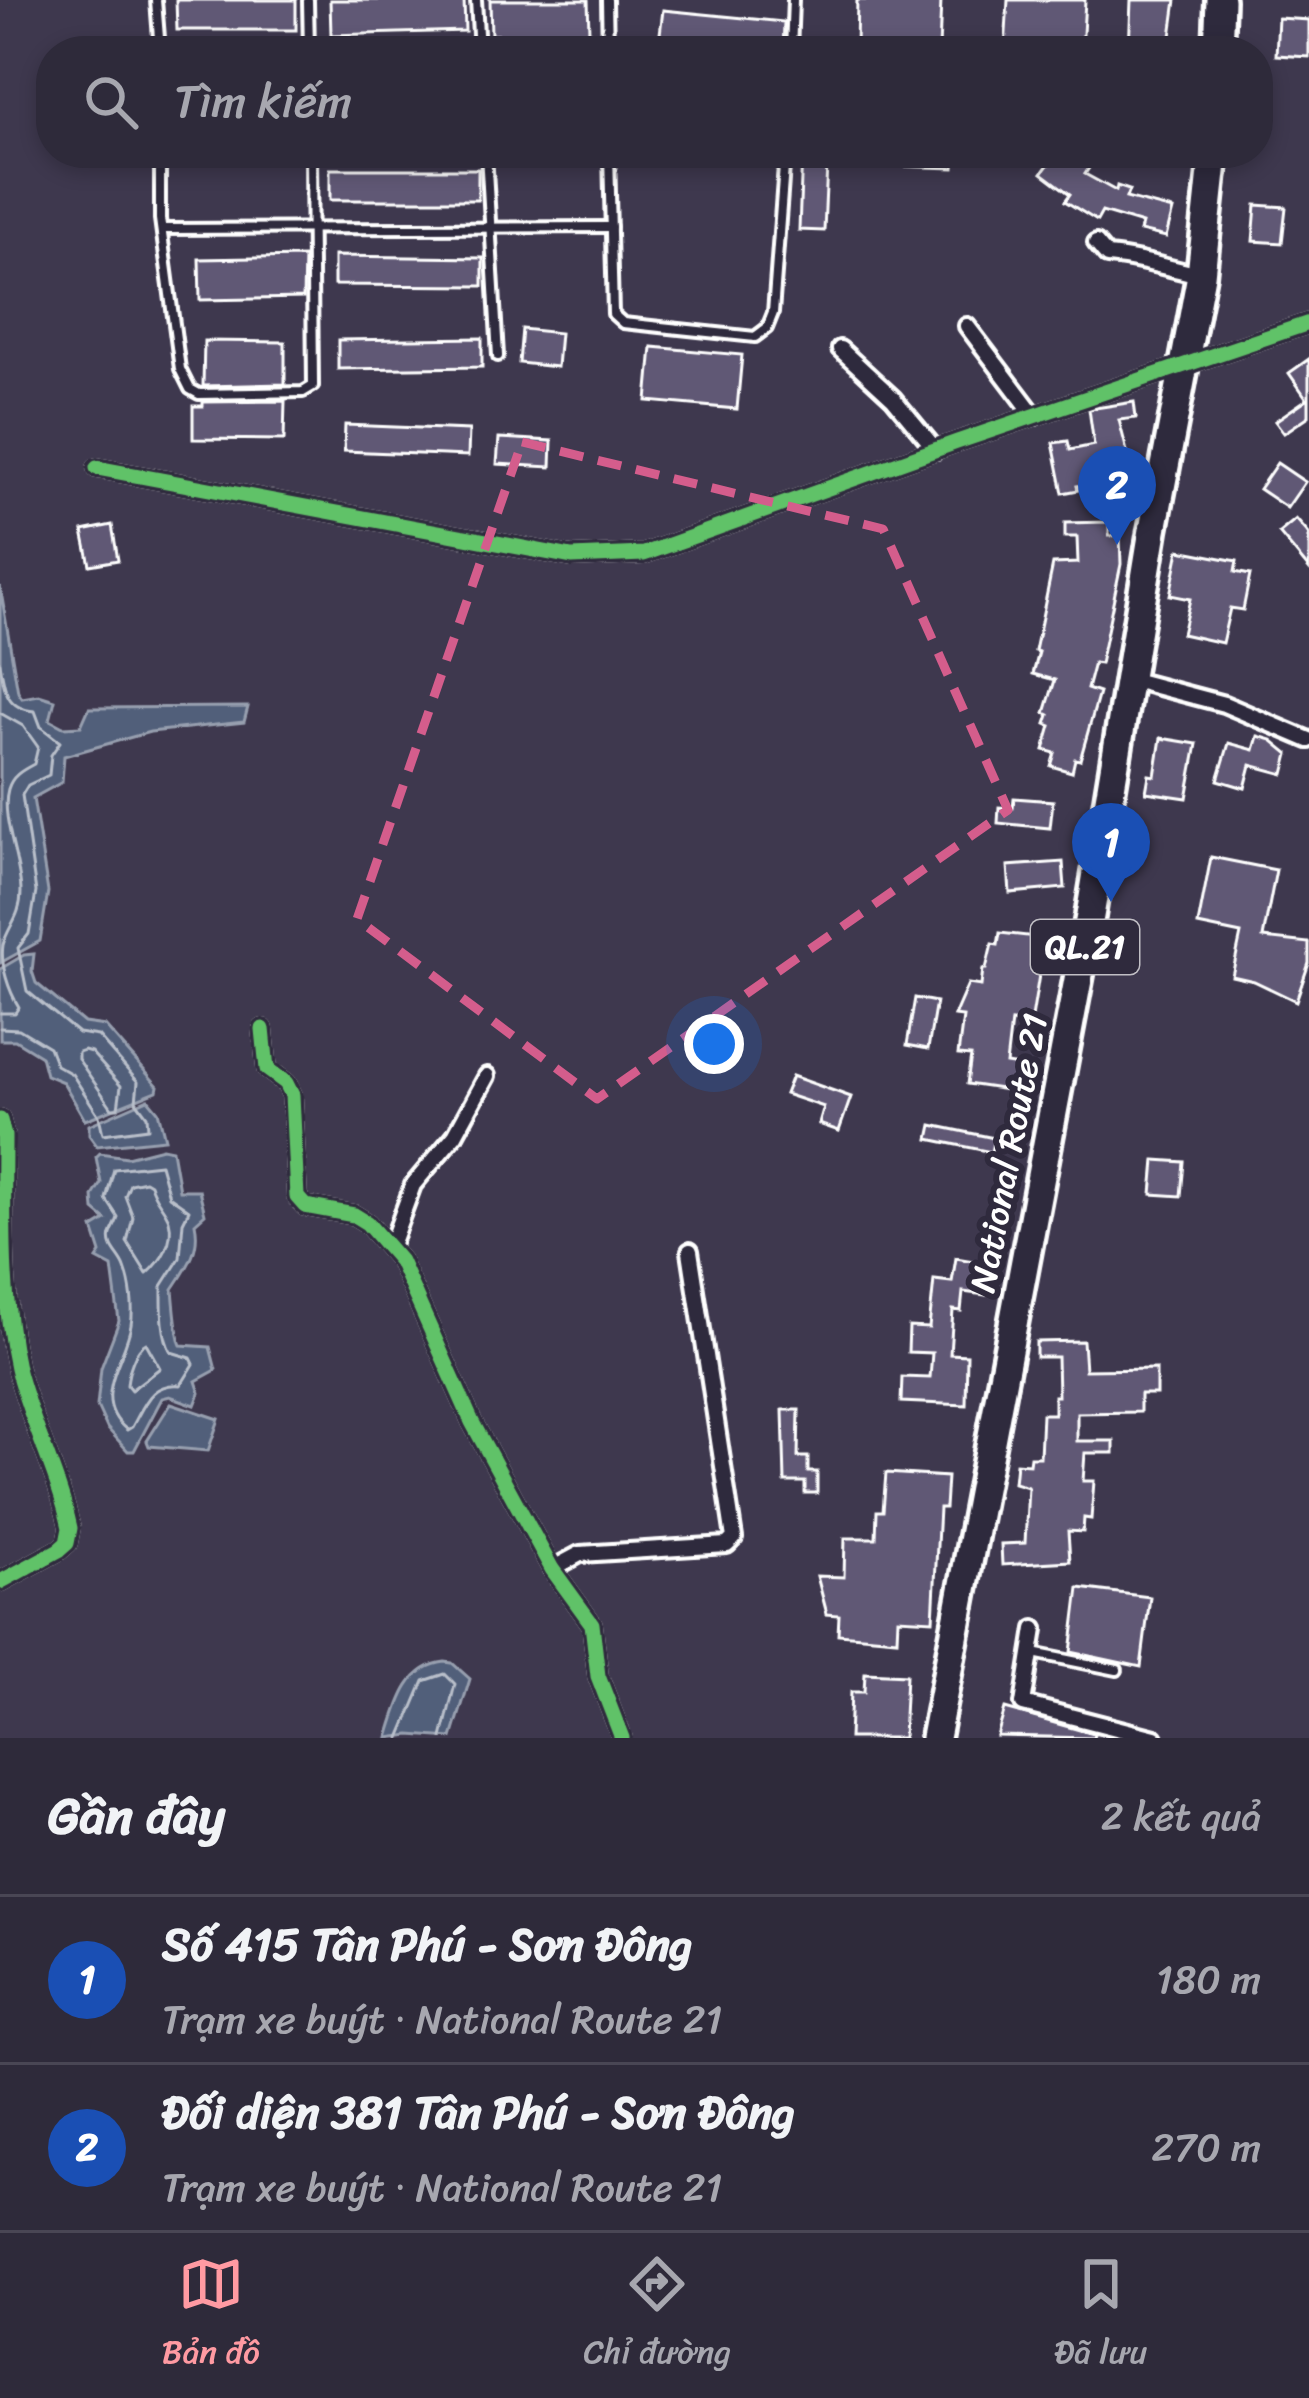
<!DOCTYPE html>
<html lang="vi">
<head>
<meta charset="utf-8">
<style>
	body { margin:0; font-family:Sriracha,sans-serif; background:#3a3645; color:#f1f3f6 }
	.you { position:absolute; left:714px; top:1044px; width:42px; height:42px; margin:-30px; border:9px solid #fff; border-radius:50%; background:#1a73e8; box-shadow:0 0 0 18px #1a73e833 }
	.badge { display:grid; place-items:center; width:78px; height:78px; border-radius:50%; background:#ff9aa2; color:#fff; font-size:39px; font-weight:700 }
	.pin { position:absolute; translate:-50% -99px; filter:drop-shadow(0 3px 6px #0008) }
	.pin::after { content:''; position:absolute; top:63px; width:42px; height:36px; background:inherit; clip-path:polygon(0 0,100% 0,50% 100%) }
	.list { margin:0; padding:0; list-style:none }
	h2 { display:flex; justify-content:space-between; align-items:center; height:156px; margin:0; padding:0 48px; font-size:51px }
	h2 small { font-size:39px; font-weight:400; color:#a7a7af }
	.list li { display:grid; grid-template-columns:78px 1fr auto; gap:36px; align-items:center; box-sizing:border-box; height:168px; padding:0 48px; border-top:3px solid #494654 }
	.list b { display:block; font-size:45px; white-space:nowrap }
	.list p { margin:0; font-size:39px; white-space:nowrap; color:#a7a7af }
	.list em { font-size:39px; font-style:normal; color:#a7a7af }
	.icon { flex:none; width:66px; height:66px; fill:none; stroke:currentColor; stroke-width:2; stroke-linecap:round; stroke-linejoin:round }
	.map { position:relative; flex:none; width:1309px; height:1738px; overflow:hidden }
	.search { position:absolute; background:#2e2a3a; box-shadow:0 6px 18px #0003; left:36px; right:36px; top:36px; height:132px; display:flex; align-items:center; gap:30px; box-sizing:border-box; padding:0 42px; border-radius:48px; color:#a7a7af; font-size:45px }
	.sheet { height:492px; background:#2e2a3a }
	nav { display:flex; justify-content:space-around; align-items:center; box-sizing:border-box; height:168px; border-top:3px solid #494654; background:#2e2a3a; font-size:33px; color:#a7a7af }
	nav a { display:grid; justify-items:center; gap:6px }
	nav .on { color:#ff9aa2 }
	.map>svg:first-child { display:block }
	.water { fill:#515f7a; stroke:#979faf; stroke-width:3 }
	.lines { fill:none; stroke-linecap:round; stroke-linejoin:round }
	.shore { stroke:#b9bfca; stroke-width:3 }
	.building { fill:#605875; stroke:#fff; stroke-width:3 }
	.lane-casing { stroke:#fff; stroke-width:16 }
	.street-casing { stroke:#fff; stroke-width:22 }
	.highway-casing { stroke:#fff; stroke-width:36 }
	.lane { stroke:#2f2a3d; stroke-width:8 }
	.street { stroke:#2f2a3d; stroke-width:14 }
	.highway { stroke:#2f2a3d; stroke-width:27 }
	.cycleway-casing { stroke:#2f2a3d; stroke-width:22 }
	.cycleway { stroke:#61c268; stroke-width:15 }
	.marked { fill:none; stroke:#d45d8c; stroke-width:9; stroke-dasharray:24 15; stroke-linejoin:round }
	.labels { text-anchor:middle; dominant-baseline:central; stroke-width:12; stroke-linejoin:round; paint-order:stroke }
	.shield { fill:#2f2a3d; stroke:#c1bfc5; stroke-width:3 }
	.shield-label { font-size:33px; font-weight:bold; fill:#fff }
	.street-label { font-size:36px; fill:#fff; stroke:#2f2a3d }
</style>
</head>
<body>
<div class="map">
<svg width="1309" height="1738" viewBox="0 0 1309 1738">
	<rect width="100%" height="100%" fill="#3e384e"/>
	<filter id="ink" filterUnits="userSpaceOnUse"><feTurbulence type="fractalNoise" baseFrequency=".00833" numOctaves="2"/><feDisplacementMap in="SourceGraphic" scale="24" xChannelSelector="R" yChannelSelector="G"/><feConvolveMatrix kernelMatrix="1 2 1 2 8 2 1 2 1" color-interpolation-filters="sRGB"/></filter>
	<g filter="url(#ink)">
		<!-- water -->
		<g class="water">
			<polygon points="0,586 18,692 22,698 39,695 55,700 50,720 63,727 81,726 89,708 248,707 244,722 150,732 64,756 62,782 33,798 48,892 40,941 0,963"/>
			<polygon points="34,954 32,971 36,983 84,1023 105,1026 158,1086 157,1091 85,1120 63,1082 46,1075 41,1056 15,1040 0,1040 0,969 24,955"/>
			<polygon points="148,1099 158,1111 165,1139 97,1146 89,1135 89,1125"/>
			<path d="M162,1148L172,1150L179,1190H199L205,1214L195,1223C201,1250 187,1268 173,1289C174,1301 177,1338 181,1345L210,1347L216,1370L196,1381L200,1393L195,1405L170,1396L162,1398L134,1451H128L107,1428L97,1406L101,1368L119,1321L112,1267L97,1259L101,1253L93,1228L106,1220L94,1210L93,1196L101,1183L96,1157L100,1153L127,1157Z"/>
			<polygon points="171,1403 219,1419 208,1451 149,1446 147,1441"/>
			<path d="M445,1662L452,1663L470,1679L452,1738L410,1735L388,1738C398,1705 407,1666 445,1662Z"/>
		</g>
		<g class="lines">
			<!-- shore -->
			<g class="shore">
				<path d="M0,662C4,689 6,709 35,711L41,727L60,742L51,755L49,775L28,785L22,795L36,892L29,934L18,948L27,991L78,1033L98,1036L138,1082L136,1101L147,1116L148,1128L103,1134L99,1116L72,1074L56,1065L49,1047L19,1029L0,1028"/>
				<path d="M0,713L23,726L38,747L34,764C23,770 12,775 8,789C0,817 21,862 21,892C21,917 8,926 3,945C0,965 9,991 19,1007L15,1013H0"/>
				<polygon points="84,1050 91,1052 121,1086 118,1108 112,1108 78,1059 78,1052"/>
				<path d="M160,1164L169,1196L189,1210L183,1222L180,1258L162,1286C162,1307 161,1335 171,1352L191,1358L194,1364L181,1385C151,1382 145,1404 132,1427L127,1430C89,1400 125,1360 131,1325C134,1308 131,1284 125,1268C121,1256 107,1248 111,1234C113,1228 117,1223 118,1217L106,1199L114,1169Z"/>
				<path d="M145,1181L150,1184C154,1200 165,1208 169,1220C175,1241 161,1262 147,1274L127,1242L133,1217L125,1196L130,1184Z"/>
				<path d="M146,1343L160,1368L131,1390L127,1385C128,1372 135,1348 146,1343Z"/>
				<polyline points="400,1738 424,1681 445,1674 455,1684 442,1738"/>
			</g>
		</g>
		<!-- building -->
		<g class="building">
			<polygon points="176,0 296,0 296,30 177,30"/>
			<polygon points="330,0 464,0 465,31 331,35"/>
			<polygon points="490,0 588,0 589,32 491,35"/>
			<polygon points="857,0 941,0 939,49 856,46"/>
			<polygon points="1008,0 1085,0 1082,51 1005,49"/>
			<polygon points="1131,0 1176,0 1169,51 1129,51"/>
			<polygon points="663,10 784,22 783,51 659,42"/>
			<polygon points="1278,18 1309,20 1309,57 1276,55"/>
			<polygon points="802,153 955,153 954,168 827,164 824,231 799,230"/>
			<polygon points="1057,153 1087,153 1095,159 1085,174 1116,191 1117,186 1129,190 1126,198 1173,210 1166,237 1140,231 1142,224 1102,212 1097,221 1065,201 1070,194 1042,173"/>
			<rect x="330" y="169" width="148" height="31"/>
			<polygon points="1256,205 1286,207 1282,243 1253,241"/>
			<polygon points="334,256 483,258 483,286 334,285"/>
			<polygon points="304,257 303,298 200,300 199,259"/>
			<polygon points="522,329 560,333 557,367 519,363"/>
			<polygon points="482,338 482,367 338,369 338,340"/>
			<polygon points="204,341 285,342 285,384 203,386"/>
			<polygon points="652,347 742,355 737,409 647,401"/>
			<polygon points="1309,359 1309,416 1284,433 1275,421 1307,399 1289,373"/>
			<polygon points="285,401 284,440 193,439 193,406 203,406 203,402"/>
			<polygon points="1134,402 1136,418 1119,420 1133,475 1077,486 1078,490 1063,493 1053,443 1068,441 1070,450 1094,445 1089,409"/>
			<polygon points="345,425 469,430 468,456 344,451"/>
			<polygon points="499,438 552,441 551,467 497,464"/>
			<polygon points="1277,463 1305,482 1287,508 1259,489"/>
			<polygon points="1296,519 1309,534 1309,569 1279,533"/>
			<polygon points="1109,522 1109,536 1120,536 1121,564 1100,664 1094,663 1087,689 1099,693 1080,760 1075,759 1072,772 1051,766 1055,753 1044,750 1051,726 1046,724 1049,715 1045,713 1055,680 1033,674 1039,652 1035,651 1053,564 1078,563 1077,537 1065,537 1065,523"/>
			<polygon points="112,525 118,560 90,565 83,531"/>
			<polygon points="1179,550 1237,561 1235,572 1250,575 1243,610 1230,608 1222,643 1182,634 1190,599 1170,595"/>
			<polygon points="1258,736 1272,740 1289,754 1284,774 1251,765 1245,788 1218,780 1229,743 1254,750"/>
			<polygon points="1161,738 1197,744 1187,798 1146,792 1149,775 1155,776"/>
			<polygon points="1014,798 1053,801 1050,828 998,823 999,807 1013,808"/>
			<polygon points="1211,857 1276,870 1263,938 1309,943 1309,963 1296,1001 1254,981 1232,976 1241,934 1198,925"/>
			<polygon points="1063,862 1065,888 1010,893 1008,866"/>
			<polygon points="1000,933 1045,938 1031,1024 1011,1022 1006,1064 1025,1067 1021,1092 967,1084 971,1056 958,1055 963,1017 954,1016 968,984 981,986 983,969 986,969 992,944 998,945"/>
			<polygon points="915,998 936,1002 928,1049 907,1045"/>
			<polygon points="792,1076 851,1097 839,1131 819,1124 824,1107 785,1094"/>
			<polygon points="932,1125 994,1138 991,1152 929,1139"/>
			<polygon points="1155,1160 1184,1162 1181,1196 1152,1194"/>
			<polygon points="956,1258 991,1264 986,1295 963,1292 961,1311 953,1310 950,1354 967,1355 966,1405 901,1402 902,1377 930,1378 932,1353 908,1352 909,1327 929,1328 934,1280 952,1282"/>
			<polygon points="1083,1341 1085,1370 1156,1369 1156,1394 1140,1394 1140,1412 1077,1413 1077,1441 1114,1441 1114,1453 1085,1453 1083,1481 1094,1481 1091,1519 1084,1518 1083,1532 1068,1531 1070,1561 1002,1565 1001,1544 1025,1543 1028,1487 1014,1483 1016,1463 1029,1464 1030,1457 1040,1457 1042,1414 1054,1414 1054,1396 1058,1396 1057,1357 1036,1357 1036,1342"/>
			<polygon points="783,1410 799,1410 798,1457 808,1457 808,1472 817,1472 817,1493 805,1493 805,1482 785,1482"/>
			<polygon points="886,1473 947,1477 945,1508 939,1508 933,1620 898,1618 897,1639 838,1634 839,1615 827,1614 817,1576 844,1577 845,1538 876,1538 877,1511 883,1511"/>
			<polygon points="1079,1588 1150,1597 1141,1667 1071,1652"/>
			<polygon points="865,1673 906,1675 903,1738 849,1738 851,1692 864,1692"/>
			<polygon points="1005,1709 1094,1734 1093,1738 997,1736"/>
		</g>
		<g class="lines">
			<!-- lane casing -->
			<g class="lane-casing">
				<g id="lane">
					<polyline points="156,0 160,51"/>
					<polyline points="308,0 309,51"/>
					<polyline points="476,0 479,51"/>
					<polyline points="607,0 608,51"/>
					<polyline points="791,51 793,0"/>
					<polyline points="160,153 160,219 180,369 190,389 199,394 303,392 313,386 311,153"/>
					<polyline points="486,153 498,356"/>
					<polyline points="609,153 613,314 623,323 755,337 767,328 773,313 785,153"/>
					<polyline points="164,229 611,227"/>
					<polyline points="1033,1653 1117,1670"/>
				</g>
			</g>
			<!-- street casing -->
			<g class="street-casing">
				<g id="street">
					<path d="M1096,243L1107,256C1139,258 1169,269 1201,275"/>
					<polyline points="967,326 1035,416"/>
					<polyline points="840,349 893,398 936,450"/>
					<polyline points="97,468 572,557 644,554 957,442 1309,323"/>
					<polyline points="1129,679 1224,704 1309,740"/>
					<polyline points="263,1029 267,1069 286,1083 292,1095 297,1197 305,1206 354,1215 367,1223 400,1261 472,1422 552,1569 592,1624 598,1676 622,1738"/>
					<path d="M0,1120L4,1136C4,1215 0,1291 17,1368C31,1423 58,1473 70,1528L67,1543L59,1550L0,1582"/>
					<polyline points="390,1248 413,1185 455,1135 487,1076"/>
					<polyline points="552,1569 580,1554 727,1545 734,1538 690,1251"/>
					<polyline points="1035,1629 1023,1704 1155,1738"/>
				</g>
			</g>
			<!-- highway casing -->
			<g class="highway-casing">
				<g id="highway">
					<polyline points="1218,51 1220,0"/>
					<polyline points="935,1738 1090,916 1153,530 1201,275 1214,153"/>
				</g>
			</g>
			<!-- lane -->
			<use href="#lane" class="lane"/>
			<!-- street -->
			<use href="#street" class="street"/>
			<!-- highway -->
			<use href="#highway" class="highway"/>
			<!-- cycleway casing -->
			<g class="cycleway-casing">
				<g id="cycleway">
					<polyline points="97,468 572,557 644,554 957,442 1309,323"/>
					<polyline points="263,1029 267,1069 286,1083 292,1095 297,1197 305,1206 354,1215 367,1223 400,1261 472,1422 552,1569 592,1624 598,1676 622,1738"/>
					<path d="M0,1120L4,1136C4,1215 0,1291 17,1368C31,1423 58,1473 70,1528L67,1543L59,1550L0,1582"/>
				</g>
			</g>
			<!-- cycleway -->
			<use href="#cycleway" class="cycleway"/>
		</g>
	</g>
	<!-- marked area -->
	<path class="marked" d="M522,442L883,529L1008,810L597,1099L357,919Z"/>
	<g class="labels">
		<!-- shield labels -->
		<rect class="shield" x="1031" y="920" width="108" height="54" rx="9"/>
		<g class="shield-label">
			<text x="1085" y="947">QL.21</text>
		</g>
		<!-- street labels -->
		<g class="street-label">
			<text transform="translate(1009 1153) rotate(-79)">National Route 21</text>
		</g>
	</g>
</svg>
<div class="you"></div>
<div class="pin badge" style="left:1111px;top:902px;background:#1a4fb4">1</div>
<div class="pin badge" style="left:1117px;top:545px;background:#1a4fb4">2</div>
<div class="search"><svg class="icon" aria-label="search" viewBox="0 0 24 24"><circle cx="10" cy="10" r="6"/><path d="M15 15l6 6"/></svg>Tìm kiếm</div>
</div>
<section class="sheet">
<h2>Gần đây<small>2 kết quả</small></h2>
<ul class="list">
<li><span class="badge" style="background:#1a4fb4">1</span><div><b>Số 415 Tân Phú - Sơn Đông</b><p>Trạm xe buýt · National Route 21</p></div><em>180 m</em></li>
<li><span class="badge" style="background:#1a4fb4">2</span><div><b>Đối diện 381 Tân Phú - Sơn Đông</b><p>Trạm xe buýt · National Route 21</p></div><em>270 m</em></li>
</ul>
</section>
<nav>
<a class="on"><svg class="icon" aria-label="map" viewBox="0 0 24 24"><path d="M3 6l6-2 6 2 6-2v14l-6 2-6-2-6 2zM9 4v14M15 6v14"/></svg>Bản đồ</a>
<a><svg class="icon" aria-label="directions" viewBox="0 0 24 24"><path d="M12 3l9 9-9 9-9-9zM9 14v-3h6M13 9l2 2-2 2"/></svg>Chỉ đường</a>
<a><svg class="icon" aria-label="saved" viewBox="0 0 24 24"><path d="M7 4h10v16l-5-4-5 4z"/></svg>Đã lưu</a>
</nav>
</body>
</html>
